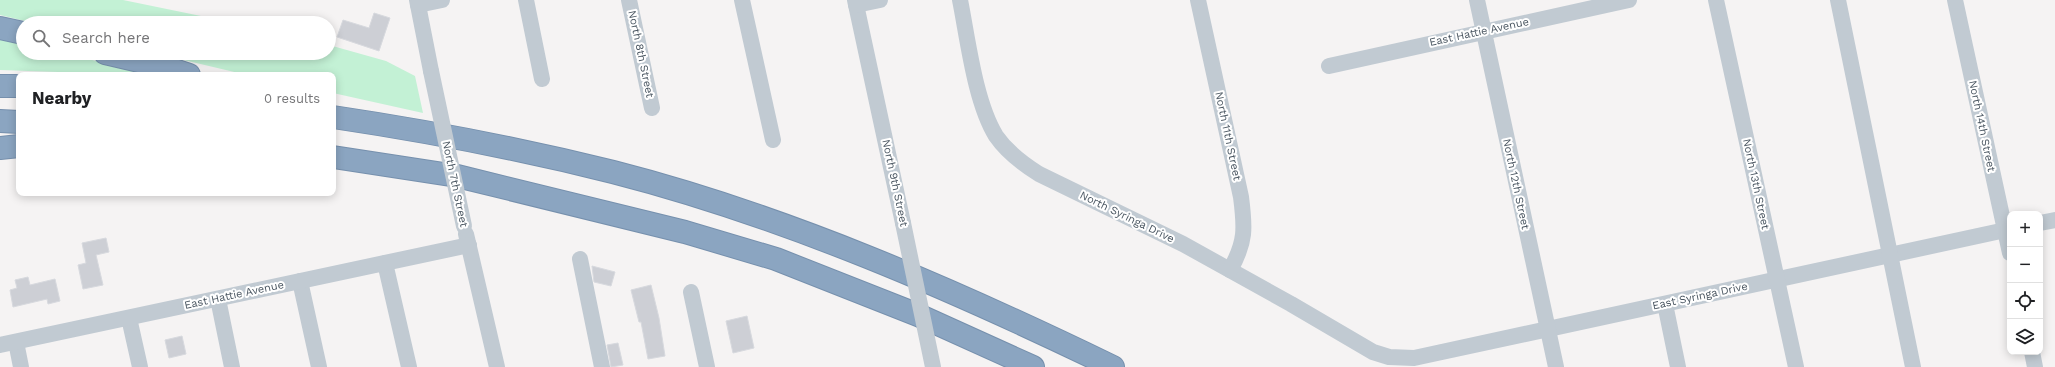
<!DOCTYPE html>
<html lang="en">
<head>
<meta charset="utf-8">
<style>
	body { margin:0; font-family:"Work Sans",sans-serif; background:#f2f2f2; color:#202124 }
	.controls { position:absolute; right:12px; bottom:12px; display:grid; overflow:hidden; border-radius:8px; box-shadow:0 2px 10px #0003 }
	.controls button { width:36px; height:36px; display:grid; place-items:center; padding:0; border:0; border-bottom:1px solid #e0e0e0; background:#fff; color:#202124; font:20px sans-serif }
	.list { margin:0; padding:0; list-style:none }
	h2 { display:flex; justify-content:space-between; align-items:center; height:52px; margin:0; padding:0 16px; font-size:17px }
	h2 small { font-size:13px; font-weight:400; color:#757577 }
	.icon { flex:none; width:22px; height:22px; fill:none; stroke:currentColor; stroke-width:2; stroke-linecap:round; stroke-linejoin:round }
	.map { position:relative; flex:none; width:2055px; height:367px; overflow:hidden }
	.search { position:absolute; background:#fff; box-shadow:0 2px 10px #0003; left:16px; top:16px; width:320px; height:44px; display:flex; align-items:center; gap:10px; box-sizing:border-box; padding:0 14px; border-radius:22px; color:#757577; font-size:15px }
	.panel { position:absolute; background:#fff; box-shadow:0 2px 10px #0003; left:16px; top:72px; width:320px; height:124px; border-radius:8px }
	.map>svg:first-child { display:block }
	.green { fill:#c3f1d5 }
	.building { fill:#cdcfd5; stroke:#d7d9de }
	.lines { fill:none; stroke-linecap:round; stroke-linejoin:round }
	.highway-casing { stroke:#7690ad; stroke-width:24 }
	.minor { stroke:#c1cad2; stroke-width:16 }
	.highway { stroke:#8ba5c1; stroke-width:22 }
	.minor-bridge { stroke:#c1cad2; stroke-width:16 }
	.labels { text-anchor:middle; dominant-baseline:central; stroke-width:4; stroke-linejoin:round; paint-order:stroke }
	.street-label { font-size:11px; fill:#4a5661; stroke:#fff }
</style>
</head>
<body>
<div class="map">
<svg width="2055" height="367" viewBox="0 0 2055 367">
	<rect width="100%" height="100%" fill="#f5f3f3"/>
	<!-- green -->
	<g class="green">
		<polygon points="0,0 123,0 235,23 33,23 0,15"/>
		<polygon points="0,38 23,44 23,53 59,53 144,71 144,75 0,70"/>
		<polygon points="329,45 386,61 415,76 423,113 333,93 333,75 247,75 154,53 329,53"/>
	</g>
	<!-- building -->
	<g class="building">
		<polygon points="374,13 390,18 379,51 337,37 343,20 369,28"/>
		<polygon points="106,238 109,252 96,255 103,285 83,289 78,265 86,263 82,243"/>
		<polygon points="592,266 615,272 611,286 594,282"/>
		<polygon points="28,277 30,285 55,279 60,301 48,304 47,299 13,307 10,290 17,288 15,280"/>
		<polygon points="651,285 659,318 665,356 648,359 641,322 639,322 631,290"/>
		<polygon points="747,316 754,348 733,353 726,321"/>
		<polygon points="182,336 186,354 169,358 165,340"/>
		<polygon points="618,343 623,365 611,367 607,345"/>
	</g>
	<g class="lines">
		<!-- highway casing -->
		<g class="highway-casing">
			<g id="highway">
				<polyline points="0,28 23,33"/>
				<polyline points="105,53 165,67 189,75"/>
				<polyline points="0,86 19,86"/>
				<path d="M333,117C427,131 521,149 613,172C785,216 954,290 1113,367"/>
				<polyline points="0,121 19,122"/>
				<polyline points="0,148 19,146"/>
				<polyline points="333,157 457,176 685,232 776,259 918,315 1033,367"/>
			</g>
		</g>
		<!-- minor -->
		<g class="minor">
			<polyline points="417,0 431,71"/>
			<polyline points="526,0 542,79"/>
			<polyline points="629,0 652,108"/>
			<polyline points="742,0 773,140"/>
			<polyline points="855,0 903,223"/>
			<path d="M960,0C968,40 975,102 996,136C1007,152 1023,164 1039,174L1183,244L1291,304L1373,352L1389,357L1414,358L2010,229"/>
			<path d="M1198,0L1241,197C1245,228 1246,242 1230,270"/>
			<polyline points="1477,0 1556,367"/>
			<polyline points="1716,0 1796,367"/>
			<polyline points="1838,0 1913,367"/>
			<polyline points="1955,0 2010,253"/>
			<polyline points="418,5 442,0"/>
			<polyline points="856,5 880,0"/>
			<polyline points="1329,66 1629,0"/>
			<polyline points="2040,223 2055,220"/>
			<polyline points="466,234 497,367"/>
			<polyline points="580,259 602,367"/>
			<polyline points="385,263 409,367"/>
			<polyline points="300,281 319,367"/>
			<polyline points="691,292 707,367"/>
			<polyline points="218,299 232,367"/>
			<polyline points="1665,304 1678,367"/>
			<polyline points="129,318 140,367"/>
			<polyline points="16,342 21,367"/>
			<polyline points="0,345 469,245"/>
			<polyline points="2032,352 2035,367"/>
		</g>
		<!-- highway -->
		<use href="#highway" class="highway"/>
		<!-- minor-bridge -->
		<g class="minor-bridge">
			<polyline points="431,71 464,226"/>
			<polyline points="903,223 933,367"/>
		</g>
	</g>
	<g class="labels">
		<!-- street labels -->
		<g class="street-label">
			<text transform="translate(1479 32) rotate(-12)">East Hattie Avenue</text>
			<text transform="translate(641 54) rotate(78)">North 8th Street</text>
			<text transform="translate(1982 126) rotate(78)">North 14th Street</text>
			<text transform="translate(1228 136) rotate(78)">North 11th Street</text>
			<text transform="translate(895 183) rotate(78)">North 9th Street</text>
			<text transform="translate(455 184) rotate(78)">North 7th Street</text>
			<text transform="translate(1516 184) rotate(78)">North 12th Street</text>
			<text transform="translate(1756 184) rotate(78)">North 13th Street</text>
			<text transform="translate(1127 217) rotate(26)">North Syringa Drive</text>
			<text transform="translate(234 295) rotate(-12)">East Hattie Avenue</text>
			<text transform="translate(1700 296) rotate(-12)">East Syringa Drive</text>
		</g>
	</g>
</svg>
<div class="controls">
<button>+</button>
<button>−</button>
<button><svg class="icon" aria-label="locate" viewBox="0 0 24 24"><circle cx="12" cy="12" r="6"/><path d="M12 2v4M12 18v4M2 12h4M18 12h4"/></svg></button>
<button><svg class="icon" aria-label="layers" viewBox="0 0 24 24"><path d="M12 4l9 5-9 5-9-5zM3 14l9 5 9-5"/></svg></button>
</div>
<div class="search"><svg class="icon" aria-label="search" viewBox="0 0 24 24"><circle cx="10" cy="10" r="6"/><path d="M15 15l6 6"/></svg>Search here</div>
<section class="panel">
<h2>Nearby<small>0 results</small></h2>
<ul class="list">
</ul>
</section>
</div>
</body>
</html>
